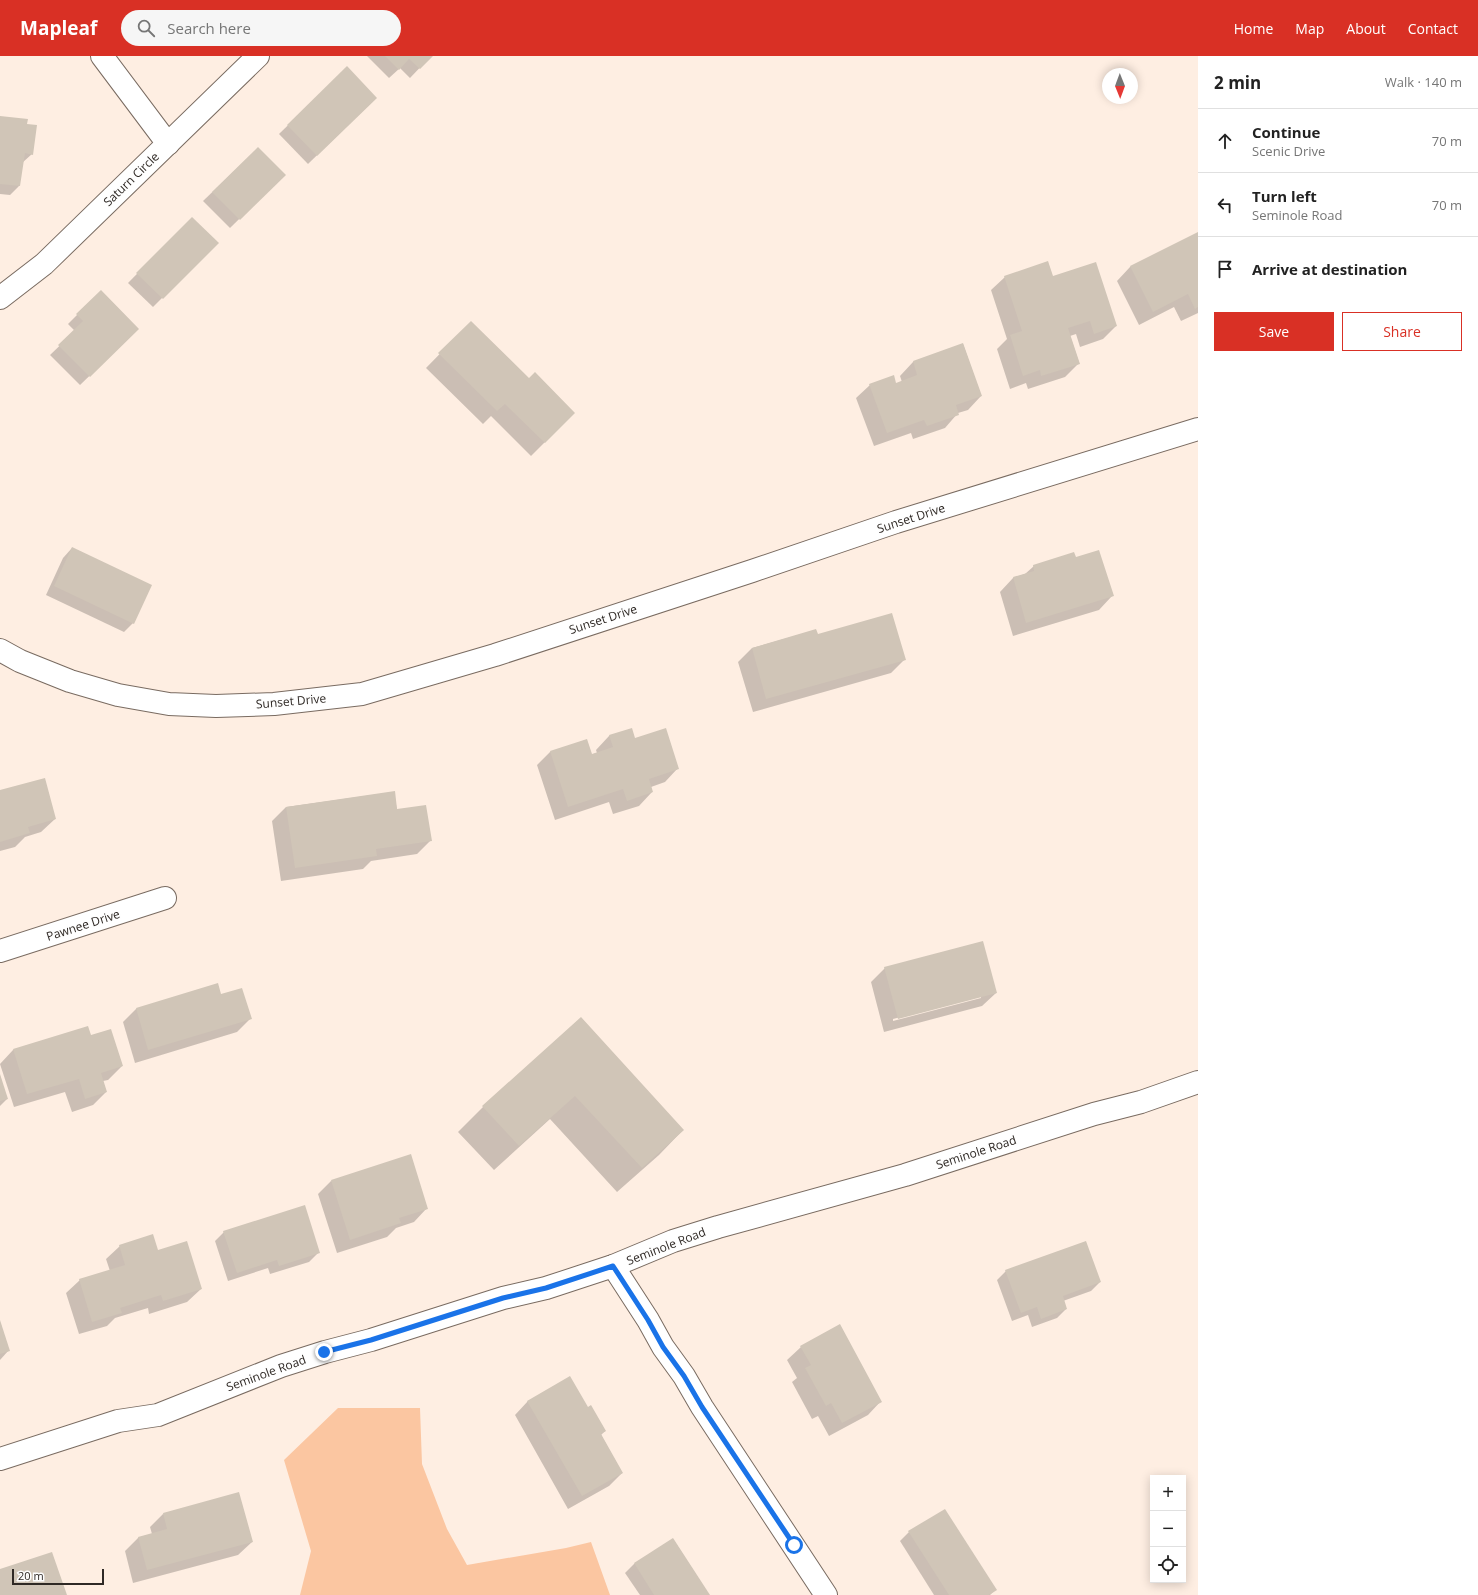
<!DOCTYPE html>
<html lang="en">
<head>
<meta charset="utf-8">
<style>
	body { margin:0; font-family:"Open Sans",sans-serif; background:#f6f6f6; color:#222 }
	.controls { position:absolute; right:12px; bottom:12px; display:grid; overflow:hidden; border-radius:0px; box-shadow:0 2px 10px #0003 }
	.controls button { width:36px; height:36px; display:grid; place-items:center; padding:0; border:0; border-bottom:1px solid #e0e0e0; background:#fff; color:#222; font:20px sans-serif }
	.compass { position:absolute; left:1102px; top:12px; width:36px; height:36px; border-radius:50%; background:#fff; box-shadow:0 2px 10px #0003; rotate:179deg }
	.scale { position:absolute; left:12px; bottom:10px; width:92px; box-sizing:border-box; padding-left:4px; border:2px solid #2f2925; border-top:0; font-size:11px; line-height:14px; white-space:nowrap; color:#2f2925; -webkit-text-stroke:3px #fefefe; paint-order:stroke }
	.stop { position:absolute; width:12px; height:12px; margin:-9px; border:3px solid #1a73e8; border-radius:50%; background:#fff }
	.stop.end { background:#1a73e8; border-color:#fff; box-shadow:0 1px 4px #0008 }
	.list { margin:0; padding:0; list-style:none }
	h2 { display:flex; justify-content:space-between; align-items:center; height:52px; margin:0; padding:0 16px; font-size:17px }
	h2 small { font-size:13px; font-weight:400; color:#767676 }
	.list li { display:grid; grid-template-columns:26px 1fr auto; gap:12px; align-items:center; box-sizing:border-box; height:64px; padding:0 16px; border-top:1px solid #e0e0e0 }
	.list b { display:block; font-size:15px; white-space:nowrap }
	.list p { margin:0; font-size:13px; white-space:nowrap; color:#767676 }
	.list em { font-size:13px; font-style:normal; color:#767676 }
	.actions { display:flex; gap:8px; padding:12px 16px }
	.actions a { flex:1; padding:9px 0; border:1px solid #d93025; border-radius:0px; text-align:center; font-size:14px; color:#d93025 }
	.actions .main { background:#d93025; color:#fff }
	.icon { flex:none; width:22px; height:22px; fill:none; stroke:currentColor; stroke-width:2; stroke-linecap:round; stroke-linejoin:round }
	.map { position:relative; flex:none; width:1198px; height:1539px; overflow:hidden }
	header { display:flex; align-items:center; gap:24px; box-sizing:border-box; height:56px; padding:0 20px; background:#d93025; color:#fff }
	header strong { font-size:19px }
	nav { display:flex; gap:22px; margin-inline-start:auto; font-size:14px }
	.search { width:280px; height:36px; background:#f6f6f6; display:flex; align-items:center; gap:10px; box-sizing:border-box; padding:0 14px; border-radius:22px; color:#767676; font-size:15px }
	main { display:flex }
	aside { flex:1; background:#fff }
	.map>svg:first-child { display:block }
	.green { fill:#fbc6a1 }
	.shadow { fill:#0003; fill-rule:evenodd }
	.building { fill:#d0c5b7 }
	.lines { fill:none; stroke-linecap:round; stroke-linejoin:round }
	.street-casing { stroke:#796b61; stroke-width:24 }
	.street { stroke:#fff; stroke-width:22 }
	.route { stroke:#1a73e8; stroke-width:5 }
	.labels { text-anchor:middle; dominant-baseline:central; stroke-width:3; stroke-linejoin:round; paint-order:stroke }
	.street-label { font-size:12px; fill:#2f2925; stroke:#fefefe }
</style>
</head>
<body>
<header>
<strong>Mapleaf</strong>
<div class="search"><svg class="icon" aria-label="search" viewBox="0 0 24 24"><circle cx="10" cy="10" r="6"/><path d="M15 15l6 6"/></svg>Search here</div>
<nav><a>Home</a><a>Map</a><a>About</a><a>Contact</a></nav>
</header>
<main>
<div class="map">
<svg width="1198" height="1539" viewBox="0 0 1198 1539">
	<rect width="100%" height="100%" fill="#feeee2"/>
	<!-- green -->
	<polygon class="green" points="338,1352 420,1352 422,1408 447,1473 467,1509 566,1492 591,1486 610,1539 300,1539 311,1495 284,1404"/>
	<!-- shadow -->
	<g class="shadow">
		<polygon points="367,0 431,0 410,22 400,12 389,22"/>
		<polygon points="347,12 376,42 308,108 279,78"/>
		<polygon points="0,61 26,69 32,98 22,107 19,130 10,139 0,138"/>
		<polygon points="258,92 284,119 230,172 203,145"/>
		<polygon points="192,162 217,187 153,251 128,227"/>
		<polygon points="1198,177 1198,257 1181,265 1174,251 1139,269 1117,225 1130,211"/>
		<polygon points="1005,221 1053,222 1116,270 1103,283 1080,291 1076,278 1070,280 1079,307 1065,321 1028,333 1026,327 1010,333 997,293 1007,283 991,234"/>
		<polygon points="101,235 138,273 80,329 50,299 75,275 68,268"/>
		<polygon points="471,266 529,323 574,357 531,400 491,360 483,368 426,312"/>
		<polygon points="963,288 981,340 968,354 958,357 945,372 913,383 911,377 874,390 856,342 870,329 896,328 902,326 900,320 913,306"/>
		<polygon points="72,492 133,567 124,576 46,539 63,502"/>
		<polygon points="1075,502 1112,540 1099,554 1013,580 1000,536 1013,522 1025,518 1034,510"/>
		<polygon points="816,574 817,579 905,603 891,617 753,656 738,606 752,592"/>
		<polygon points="631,673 634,684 678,712 665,726 651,731 652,736 639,750 613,758 609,746 555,764 537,709 550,696 586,684 591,699 597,697 596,694 609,680"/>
		<polygon points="0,735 55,763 41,776 25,781 15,791 0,795"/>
		<polygon points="394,736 397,754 431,784 417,798 371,805 363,813 281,825 272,765 286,751"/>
		<path d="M885,912L996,937L982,950L884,976L871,926ZM981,940V942L893,965V963Z"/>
		<polygon points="220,939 250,963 237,976 135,1007 123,966 136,953"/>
		<polygon points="581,962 683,1074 659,1099 617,1136 550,1063 494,1114 458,1076 483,1051"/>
		<polygon points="90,980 122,1010 108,1024 103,1025 106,1036 93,1049 72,1056 65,1036 14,1051 0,1008 13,994"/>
		<polygon points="0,1020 7,1043 0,1050"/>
		<polygon points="331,1125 427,1152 414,1166 396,1172 387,1181 337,1197 318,1138"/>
		<polygon points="224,1176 318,1197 309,1206 270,1218 268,1212 228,1225 215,1185"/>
		<polygon points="120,1190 157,1195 201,1233 187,1246 149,1258 148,1252 115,1262 107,1270 79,1278 66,1237 80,1224 110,1215 106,1203"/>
		<polygon points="1006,1215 1100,1226 1091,1235 1063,1245 1066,1253 1057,1262 1032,1271 1028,1259 1012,1265 997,1224"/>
		<polygon points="0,1266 9,1294 0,1304"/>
		<polygon points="801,1291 881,1345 868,1359 829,1380 818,1360 812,1363 792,1326 797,1322 787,1304"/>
		<polygon points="528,1345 587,1353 605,1375 601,1379 622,1417 609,1430 568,1453 515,1359"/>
		<polygon points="163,1458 252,1486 238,1499 133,1527 125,1495 138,1482 152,1478 150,1471"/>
		<polygon points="909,1476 995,1534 990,1539 934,1539 900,1485"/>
		<polygon points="673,1483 709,1539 640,1539 625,1517 634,1508"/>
	</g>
	<!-- building -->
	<g class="building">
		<polygon points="385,0 433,0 420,13 409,3 399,14"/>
		<polygon points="347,10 377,42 317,100 287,69"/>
		<polygon points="0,60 28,63 27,68 37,69 33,99 25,97 20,130 0,128"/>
		<polygon points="258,91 286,119 240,164 212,136"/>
		<polygon points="192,161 219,187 163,243 136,217"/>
		<polygon points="1198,176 1198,251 1195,253 1188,238 1153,256 1130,210"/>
		<polygon points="1048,205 1053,220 1096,206 1117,270 1094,278 1090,265 1068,272 1080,308 1041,320 1040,314 1023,320 1010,279 1022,275 1004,220"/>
		<polygon points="101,234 139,273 90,321 58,289 83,265 76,258"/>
		<polygon points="471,265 529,322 535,316 575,357 545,387 505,348 497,355 438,297"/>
		<polygon points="963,287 982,340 956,349 959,359 927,370 924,364 887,377 869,328 894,319 896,327 917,319 913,305"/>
		<polygon points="72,491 152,529 134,568 54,530"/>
		<polygon points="1099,494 1114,540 1026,567 1013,521 1034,515 1033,509 1074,496 1076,501"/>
		<polygon points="892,557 906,604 766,643 752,592 816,573 818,578"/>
		<polygon points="632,672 635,682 666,672 679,713 649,723 653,736 627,745 623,733 568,751 550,695 587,683 592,698 613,691 609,679"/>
		<polygon points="45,722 56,763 28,771 30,777 0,786 0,734"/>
		<polygon points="395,735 397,753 426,749 432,785 376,793 377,800 295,812 286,751"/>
		<polygon points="983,885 997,937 898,963 884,911"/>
		<polygon points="218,927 221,938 242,932 252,963 148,994 136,952"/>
		<polygon points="581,961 684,1074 642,1112 575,1040 519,1090 482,1050"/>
		<polygon points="88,970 91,979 111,973 123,1010 101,1017 107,1036 85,1043 79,1023 27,1038 13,993"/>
		<polygon points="0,1018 8,1043 0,1045"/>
		<polygon points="411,1098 428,1153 399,1162 401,1167 350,1184 331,1124"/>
		<polygon points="305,1149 320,1197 279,1210 277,1204 237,1217 223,1175"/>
		<polygon points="153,1178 158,1194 187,1185 202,1233 163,1245 161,1239 120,1252 122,1257 92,1266 79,1223 125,1209 119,1189"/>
		<polygon points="1086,1185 1101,1226 1063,1240 1067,1253 1041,1263 1037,1251 1021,1257 1005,1214"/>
		<polygon points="0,1264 10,1295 0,1298"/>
		<polygon points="840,1268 882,1346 842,1367 831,1347 826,1350 805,1312 811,1309 800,1290"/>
		<polygon points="570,1320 588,1351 591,1349 606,1375 601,1378 623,1417 582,1440 527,1345"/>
		<polygon points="239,1436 253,1486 147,1514 138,1481 167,1473 163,1457"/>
		<polygon points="945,1453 997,1534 989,1539 949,1539 908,1475"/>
		<polygon points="673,1482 710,1539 654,1539 634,1507"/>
		<polygon points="52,1496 67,1539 0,1539 0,1513"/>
	</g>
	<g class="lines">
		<!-- street casing -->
		<g class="street-casing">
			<g id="street">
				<polyline points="102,0 168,88"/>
				<polyline points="0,242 44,208 258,0"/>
				<polyline points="0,594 20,605 70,625 118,639 169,648 216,650 274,648 362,638 495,599 752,515 896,466 1198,373"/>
				<polyline points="0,895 165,842"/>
				<polyline points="613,1210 648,1264 663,1291 684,1320 702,1351 826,1539"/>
				<polyline points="0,1403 118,1365 158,1359 281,1310 325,1296 371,1284 503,1242 546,1232 613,1210 673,1185 718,1171 905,1119 1094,1058 1141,1046 1198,1026"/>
			</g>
		</g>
		<!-- street -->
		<use href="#street" class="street"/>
	</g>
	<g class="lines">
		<!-- route -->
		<polyline class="route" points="324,1296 371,1284 503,1242 546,1232 613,1210 648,1264 663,1291 684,1320 702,1351 794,1489"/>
	</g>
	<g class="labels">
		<!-- street labels -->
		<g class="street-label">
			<text transform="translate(131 123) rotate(-44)">Saturn Circle</text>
			<text transform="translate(911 462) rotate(-18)">Sunset Drive</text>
			<text transform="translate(603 563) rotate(-18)">Sunset Drive</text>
			<text transform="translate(291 645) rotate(-5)">Sunset Drive</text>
			<text transform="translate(83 869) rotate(-18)">Pawnee Drive</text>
			<text transform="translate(976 1096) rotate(-18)">Seminole Road</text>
			<text transform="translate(666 1190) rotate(-21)">Seminole Road</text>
			<text transform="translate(266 1317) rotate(-20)">Seminole Road</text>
		</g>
	</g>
</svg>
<div class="controls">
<button>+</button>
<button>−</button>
<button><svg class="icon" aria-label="locate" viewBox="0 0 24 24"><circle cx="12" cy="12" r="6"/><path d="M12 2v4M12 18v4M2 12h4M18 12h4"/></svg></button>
</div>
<svg class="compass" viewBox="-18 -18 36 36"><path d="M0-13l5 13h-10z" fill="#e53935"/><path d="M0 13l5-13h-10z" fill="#767676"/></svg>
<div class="scale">20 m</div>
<div class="stop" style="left:794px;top:1489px"></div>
<div class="stop end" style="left:324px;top:1296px"></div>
</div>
<aside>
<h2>2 min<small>Walk · 140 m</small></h2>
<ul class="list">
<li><svg class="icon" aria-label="ahead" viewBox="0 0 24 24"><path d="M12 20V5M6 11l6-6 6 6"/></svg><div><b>Continue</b><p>Scenic Drive</p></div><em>70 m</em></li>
<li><svg class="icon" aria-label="left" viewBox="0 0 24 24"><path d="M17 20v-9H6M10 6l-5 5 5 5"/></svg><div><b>Turn left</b><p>Seminole Road</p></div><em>70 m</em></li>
<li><svg class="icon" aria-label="arrive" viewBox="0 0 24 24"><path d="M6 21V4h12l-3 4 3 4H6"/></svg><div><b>Arrive at destination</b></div></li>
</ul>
<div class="actions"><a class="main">Save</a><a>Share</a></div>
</aside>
</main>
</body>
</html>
